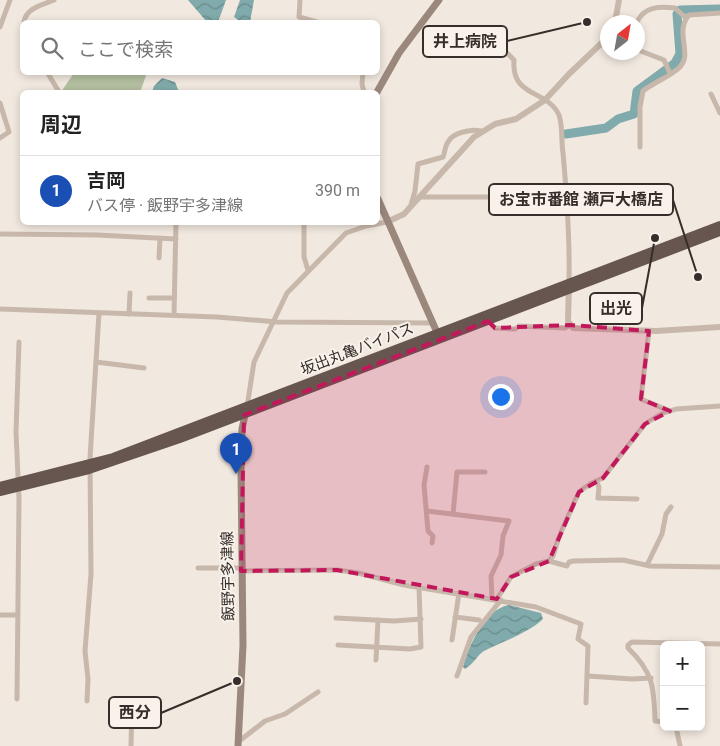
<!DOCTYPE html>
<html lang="ja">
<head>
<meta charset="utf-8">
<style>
	body { margin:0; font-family:Roboto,"Noto Sans JP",sans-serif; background:#f6f6f6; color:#222 }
	.controls { position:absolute; right:15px; bottom:15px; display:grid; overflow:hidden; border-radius:8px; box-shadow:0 2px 8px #0003 }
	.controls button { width:45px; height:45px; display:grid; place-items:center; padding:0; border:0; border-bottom:1px solid #e0e0e0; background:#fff; color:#222; font:25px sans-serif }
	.compass { position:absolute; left:600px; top:15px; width:45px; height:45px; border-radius:50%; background:#fff; box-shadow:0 2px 8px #0003; rotate:31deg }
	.you { position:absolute; left:500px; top:396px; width:18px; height:18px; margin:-12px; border:4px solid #fff; border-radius:50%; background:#1a73e8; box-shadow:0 0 0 8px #1a73e833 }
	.badge { display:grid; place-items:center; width:32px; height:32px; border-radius:50%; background:#2563eb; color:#fff; font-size:16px; font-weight:700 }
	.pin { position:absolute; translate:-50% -41px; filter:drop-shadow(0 1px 2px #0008) }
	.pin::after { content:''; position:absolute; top:26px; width:18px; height:15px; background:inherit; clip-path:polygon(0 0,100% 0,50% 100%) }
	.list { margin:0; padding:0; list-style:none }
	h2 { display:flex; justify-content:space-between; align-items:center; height:65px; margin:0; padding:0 20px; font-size:21px }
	h2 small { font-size:16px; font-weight:400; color:#767676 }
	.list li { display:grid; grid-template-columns:32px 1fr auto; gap:15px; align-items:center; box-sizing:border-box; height:70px; padding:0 20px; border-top:1px solid #e0e0e0 }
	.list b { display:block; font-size:19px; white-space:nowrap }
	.list p { margin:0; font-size:16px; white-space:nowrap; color:#767676 }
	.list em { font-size:16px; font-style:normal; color:#767676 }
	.icon { flex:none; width:28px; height:28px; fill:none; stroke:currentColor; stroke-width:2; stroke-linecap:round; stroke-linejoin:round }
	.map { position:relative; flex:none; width:720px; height:746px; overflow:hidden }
	.search { position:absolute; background:#fff; box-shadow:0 2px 8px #0003; left:20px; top:20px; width:360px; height:55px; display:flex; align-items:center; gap:12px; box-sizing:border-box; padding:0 18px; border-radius:8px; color:#767676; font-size:19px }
	.panel { position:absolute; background:#fff; box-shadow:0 2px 8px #0003; left:20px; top:90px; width:360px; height:135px; border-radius:8px }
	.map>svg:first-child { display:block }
	.green { fill:#b4bfa0 }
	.water { fill:url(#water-waves) }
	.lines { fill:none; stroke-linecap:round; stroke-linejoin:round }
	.river { stroke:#80aaab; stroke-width:9 }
	.minor { stroke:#c8b8ab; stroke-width:5 }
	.tertiary { stroke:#c8b8ab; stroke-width:6 }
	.secondary { stroke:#9b887d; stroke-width:7 }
	.trunk { stroke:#67564f; stroke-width:8 }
	.marked { fill:#c2185b; fill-opacity:0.2; stroke:#c2185b; stroke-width:4; stroke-dasharray:10 6; stroke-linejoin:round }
	.labels { text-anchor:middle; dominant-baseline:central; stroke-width:4; stroke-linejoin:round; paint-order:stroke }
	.street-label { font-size:15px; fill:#362e2a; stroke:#f8f2eb }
	.leader { fill:none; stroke:#362e2a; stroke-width:2 }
	.callout-dot { fill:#362e2a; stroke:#f8f2eb; stroke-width:2 }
	.callout { fill:#f8f2eb; stroke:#362e2a; stroke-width:2 }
	.callout-label { font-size:16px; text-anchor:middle; font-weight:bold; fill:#362e2a }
</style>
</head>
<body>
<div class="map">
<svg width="720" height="746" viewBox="0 0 720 746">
	<defs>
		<pattern id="water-waves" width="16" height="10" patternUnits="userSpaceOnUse" patternTransform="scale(1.25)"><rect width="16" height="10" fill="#80aaab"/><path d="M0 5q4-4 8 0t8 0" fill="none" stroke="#6a8b8b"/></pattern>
	</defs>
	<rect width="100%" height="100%" fill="#f1e8df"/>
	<!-- green -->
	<polygon class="green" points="74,73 147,73 140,92 61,92"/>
	<!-- water -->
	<g class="water">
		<polygon points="188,0 226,0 218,22 207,22"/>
		<polygon points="240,0 254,0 250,22 241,22 234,17"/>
		<polygon points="162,78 175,82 179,92 152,92 154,86"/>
		<path d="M509,605L541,613L543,619C528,633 504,641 486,650C478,653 475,663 465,669L463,667C469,645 485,609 509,605Z"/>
	</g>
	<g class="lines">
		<!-- river -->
		<polyline class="river" points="566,134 606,128 618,119 634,114 637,91 675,63 680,54 677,14 680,10 720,9"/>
		<!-- minor -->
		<g class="minor">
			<polyline points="300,0 299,17 317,22"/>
			<path d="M24,22C26,8 42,5 54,0"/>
			<path d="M637,22C644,7 658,6 675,8L686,18"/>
			<polyline points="0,27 10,0"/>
			<polyline points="601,45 608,46"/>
			<path d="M487,46L506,52L514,60C511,98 547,89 559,115C563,126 561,141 563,153C567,197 570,237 569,282"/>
			<polyline points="638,50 664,60 670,73"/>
			<polyline points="47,72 59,92"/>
			<polyline points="363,72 362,84 364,92"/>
			<polyline points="711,94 720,113"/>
			<polyline points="0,103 9,132 0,138"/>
			<path d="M640,147V107L643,91C654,82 670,77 680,67C693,53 674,32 689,15L720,13"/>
			<polyline points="421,197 496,197 526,189 566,187"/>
			<path d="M411,205L415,191L418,164L443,157C445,152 445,146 448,142C453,132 472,129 481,131"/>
			<polyline points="304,222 304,257 308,270"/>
			<polyline points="0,234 97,235 176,239"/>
			<polyline points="159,258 160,238"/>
			<polyline points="149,298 174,298"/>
			<polyline points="0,309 217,317 277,322 433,323"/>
			<polyline points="129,314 130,293"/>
			<polyline points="174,315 176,222"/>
			<polyline points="488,321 495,328 515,329 519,326 565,328 570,325"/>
			<polyline points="649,331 641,399 670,411"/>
			<polyline points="96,362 144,368"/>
			<polyline points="247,407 254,362 287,293 346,233 366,226 387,222"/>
			<polyline points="427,467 424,485 428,531 433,536 432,543"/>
			<polyline points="596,481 599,487 598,498 637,499"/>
			<polyline points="427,511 509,521 503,536 501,555 491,576 492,598"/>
			<polyline points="453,514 457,472 485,472"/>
			<polyline points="549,561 567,566 569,562 574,561 623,560 650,566 720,567"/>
			<polyline points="647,565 662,534 666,514 671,507"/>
			<polyline points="198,568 241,568"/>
			<polyline points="241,571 337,570 358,573 404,585 536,607 581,624 578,639 588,646 586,703"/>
			<polyline points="497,599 511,577 536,564 549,561 553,556 559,537 579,492 590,484 603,478 645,424 661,414 676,409 720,406"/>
			<polyline points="0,615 17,615"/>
			<polyline points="455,617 479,620"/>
			<polyline points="336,618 394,621 421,619"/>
			<polyline points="452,640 459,593"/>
			<polyline points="338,645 410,649 421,647 419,587"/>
			<polyline points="376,660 378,620"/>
			<polyline points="457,676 471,637 501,600"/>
			<polyline points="588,676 632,679 651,678"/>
			<polyline points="17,699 19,499 16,432 19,342"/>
			<polyline points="87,701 88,679 85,651 91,574 90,458 99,313"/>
			<path d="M664,722L655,721C654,687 653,672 628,648V645L632,642L720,644"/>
			<polyline points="676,727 680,746"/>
			<polyline points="238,742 265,721 285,714 318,692"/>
			<polyline points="131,746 132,705"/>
		</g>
		<!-- tertiary -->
		<g class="tertiary">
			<polyline points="615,22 619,0"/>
			<polyline points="387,222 404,214 474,137 495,124 516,119 545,100 569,74 608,37"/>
			<polyline points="569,285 568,321 573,328 656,331 720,327"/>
		</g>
		<!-- secondary -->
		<g class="secondary">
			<polyline points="377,92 399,53 439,0"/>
			<polyline points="378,199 439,337"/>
			<polyline points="238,746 243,645 241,470 242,429 246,410"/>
		</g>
		<!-- trunk -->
		<g class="trunk">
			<polyline points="0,486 113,457 720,225"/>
			<polyline points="0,492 89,470 180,439 720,232"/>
		</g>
	</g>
	<!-- marked area -->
	<path class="marked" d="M488,321L495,328L570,325L649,331L641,399L670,411L645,424L603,478L579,492L549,561L511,577L497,599L337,570L241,571L244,415Z"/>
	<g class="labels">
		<!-- street labels -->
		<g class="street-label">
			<text transform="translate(357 349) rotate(-21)">坂出丸亀バイパス</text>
			<text transform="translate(228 576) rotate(-91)">飯野宇多津線</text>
		</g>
	</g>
	<!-- callouts -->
	<path class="leader" d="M587 22L507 41M698 277L673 200M655 238L642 308M237 681L161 713"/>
	<g class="callout-dot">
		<circle cx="587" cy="22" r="5"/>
		<circle cx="698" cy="277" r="5"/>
		<circle cx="655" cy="238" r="5"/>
		<circle cx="237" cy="681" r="5"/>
	</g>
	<g class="callout">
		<rect x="423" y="26" width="84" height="31" rx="5"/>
		<rect x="489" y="184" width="184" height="31" rx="5"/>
		<rect x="590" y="293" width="52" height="31" rx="5"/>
		<rect x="109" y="697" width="52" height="31" rx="5"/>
	</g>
	<g class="callout-label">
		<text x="465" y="47">井上病院</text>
		<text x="581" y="205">お宝市番館 瀬戸大橋店</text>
		<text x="616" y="314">出光</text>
		<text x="135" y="718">西分</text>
	</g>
</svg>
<div class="controls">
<button>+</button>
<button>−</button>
</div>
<svg class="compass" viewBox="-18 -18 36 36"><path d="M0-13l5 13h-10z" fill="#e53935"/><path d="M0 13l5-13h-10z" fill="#767676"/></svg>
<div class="you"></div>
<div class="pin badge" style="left:236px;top:474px;background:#1a4fb4">1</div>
<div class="search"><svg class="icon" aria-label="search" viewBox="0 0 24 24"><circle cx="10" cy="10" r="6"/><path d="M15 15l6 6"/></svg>ここで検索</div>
<section class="panel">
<h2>周辺<small></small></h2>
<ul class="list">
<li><span class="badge" style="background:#1a4fb4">1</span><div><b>吉岡</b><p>バス停 · 飯野宇多津線</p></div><em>390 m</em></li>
</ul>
</section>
</div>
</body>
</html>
